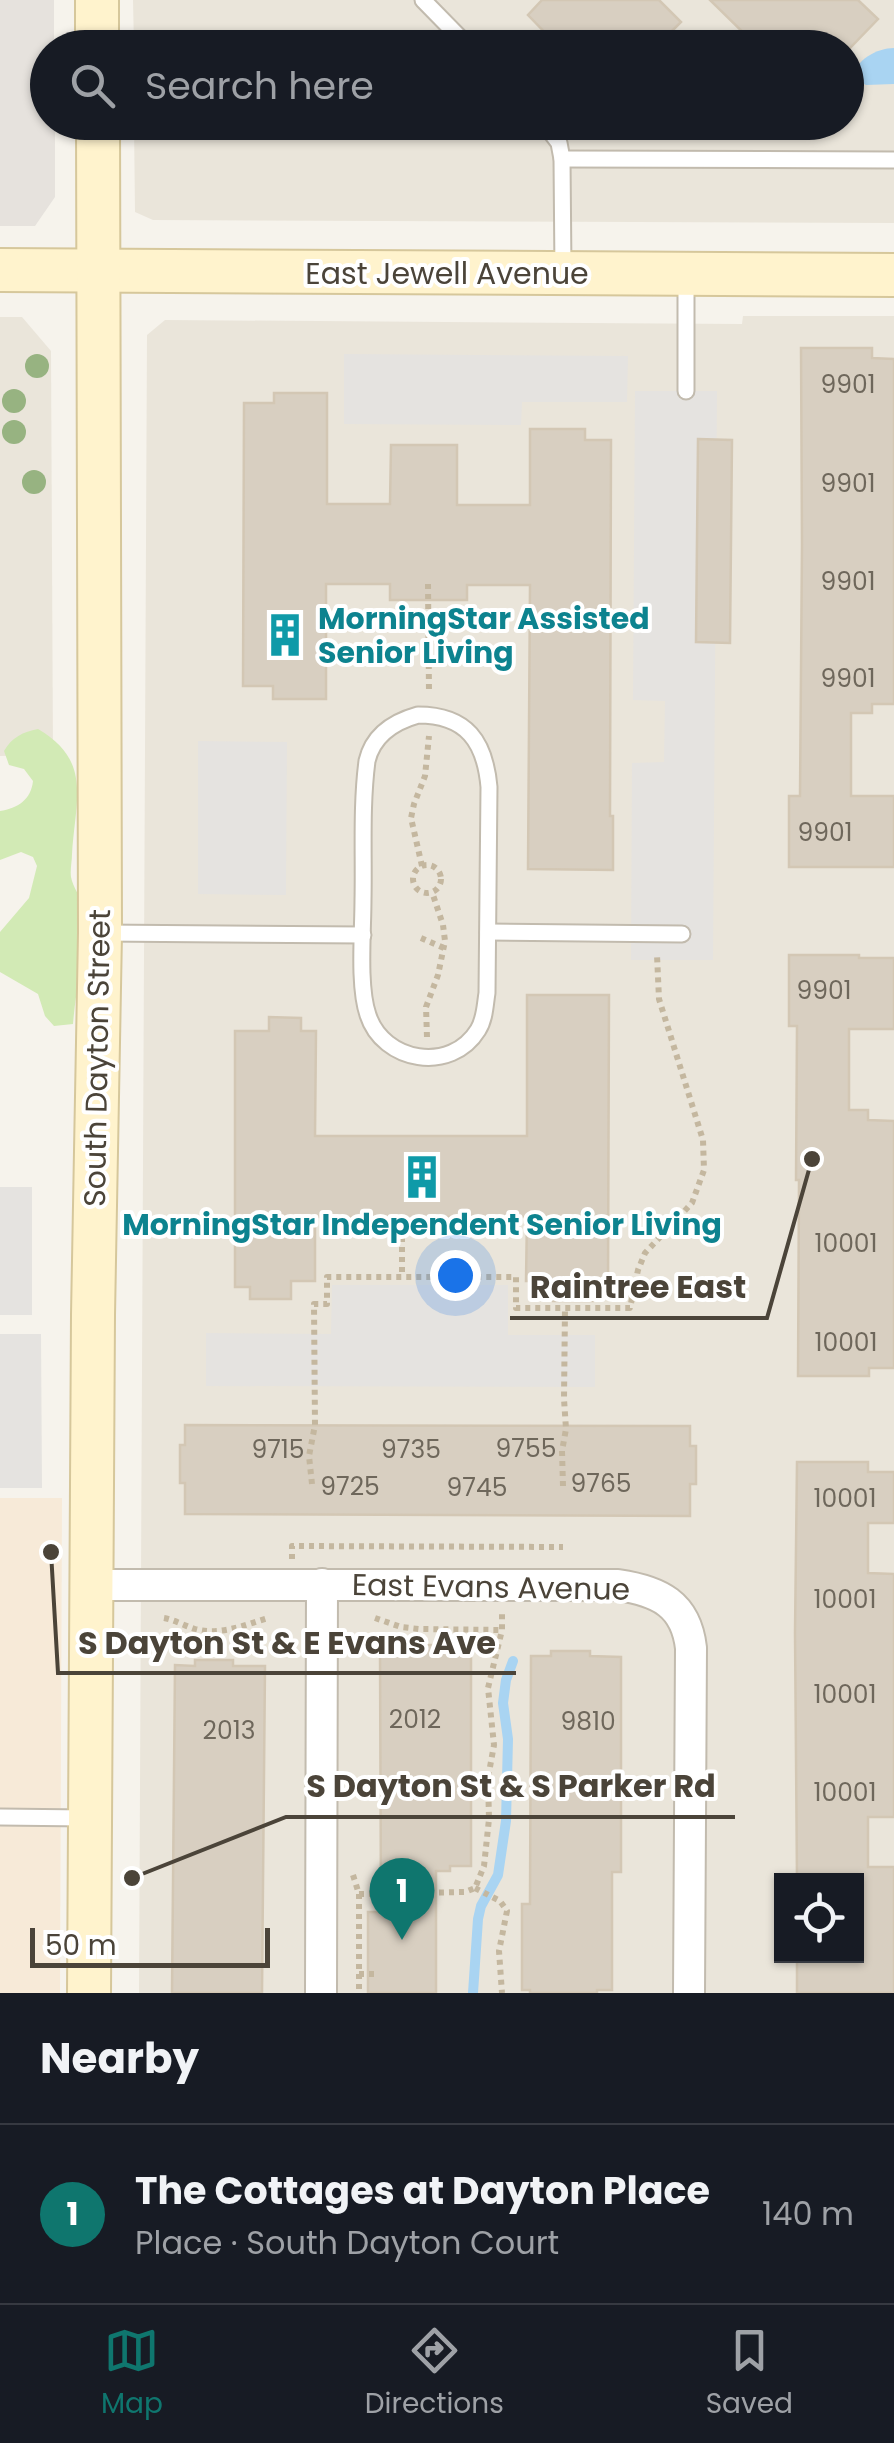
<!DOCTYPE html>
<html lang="en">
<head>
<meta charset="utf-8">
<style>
	body { margin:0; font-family:Poppins,sans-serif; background:#242831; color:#f1f3f6 }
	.controls { position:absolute; right:30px; bottom:30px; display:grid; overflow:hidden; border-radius:0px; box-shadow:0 2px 8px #0004 }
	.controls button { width:90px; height:90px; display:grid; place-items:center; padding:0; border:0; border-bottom:2px solid #363941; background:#171b24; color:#f1f3f6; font:50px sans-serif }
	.scale { position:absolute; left:30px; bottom:25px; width:240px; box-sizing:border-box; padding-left:10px; border:5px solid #4b4439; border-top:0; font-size:28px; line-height:35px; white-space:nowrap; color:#4b4439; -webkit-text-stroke:8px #fff; paint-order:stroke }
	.you { position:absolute; left:455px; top:1275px; width:35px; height:35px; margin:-25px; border:8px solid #fff; border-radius:50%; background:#1a73e8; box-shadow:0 0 0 15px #1a73e833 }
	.badge { display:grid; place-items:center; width:65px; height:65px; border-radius:50%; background:#0f766e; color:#fff; font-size:32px; font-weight:700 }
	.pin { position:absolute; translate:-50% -82px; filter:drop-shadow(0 2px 5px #0008) }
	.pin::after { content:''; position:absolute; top:52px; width:35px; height:30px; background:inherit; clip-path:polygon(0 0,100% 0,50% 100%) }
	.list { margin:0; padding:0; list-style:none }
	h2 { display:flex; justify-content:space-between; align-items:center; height:130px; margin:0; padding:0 40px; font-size:42px }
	h2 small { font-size:32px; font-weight:400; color:#9ea1a6 }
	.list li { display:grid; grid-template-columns:65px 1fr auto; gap:30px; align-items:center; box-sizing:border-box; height:180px; padding:0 40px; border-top:2px solid #363941 }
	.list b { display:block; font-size:38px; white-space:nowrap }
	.list p { margin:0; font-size:32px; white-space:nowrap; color:#9ea1a6 }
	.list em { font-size:32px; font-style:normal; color:#9ea1a6 }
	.icon { flex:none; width:55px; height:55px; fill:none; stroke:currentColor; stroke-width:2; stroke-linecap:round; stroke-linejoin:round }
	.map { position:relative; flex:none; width:894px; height:1993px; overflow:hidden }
	.search { position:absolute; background:#171b24; box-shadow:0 2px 8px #0004; left:30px; right:30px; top:30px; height:110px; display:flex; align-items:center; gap:25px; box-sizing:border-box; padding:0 35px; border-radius:55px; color:#9ea1a6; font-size:38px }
	.sheet { height:310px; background:#171b24 }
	nav { display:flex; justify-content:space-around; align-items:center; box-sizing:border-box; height:140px; border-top:2px solid #363941; background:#171b24; font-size:28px; color:#9ea1a6 }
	nav a { display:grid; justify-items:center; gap:5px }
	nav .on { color:#0f766e }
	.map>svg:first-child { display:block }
	.residential { fill:#eae5da; fill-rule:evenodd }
	.commercial { fill:#f7ead8 }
	.industrial { fill:#e6e2dd }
	.green { fill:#d2eab5 }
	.parking { fill:#e5e3e0 }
	.water { fill:#a9d4f2 }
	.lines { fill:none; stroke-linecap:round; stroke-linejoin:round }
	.stream { stroke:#a9d4f2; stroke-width:10 }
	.building { fill:#d8cfc1; stroke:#d3c7b4; stroke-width:2.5 }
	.lane-casing { stroke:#c2bbae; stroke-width:19 }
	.street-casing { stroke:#c2bbae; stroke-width:34 }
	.secondary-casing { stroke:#d6c79b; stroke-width:46 }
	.path { stroke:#c4b79f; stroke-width:6; stroke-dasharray:5 5; stroke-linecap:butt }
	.lane { stroke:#fff; stroke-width:15 }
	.street { stroke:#fff; stroke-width:30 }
	.secondary { stroke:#fff3cd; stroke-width:42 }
	.tree { fill:#97b381 }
	.labels { text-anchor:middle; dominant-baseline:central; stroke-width:8; stroke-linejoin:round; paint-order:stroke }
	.number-label { font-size:25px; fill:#6e675b }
	.street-label { font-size:30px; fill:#4b4439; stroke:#fff }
	.culture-label { font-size:30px; font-weight:bold; fill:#0d838f; stroke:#fff; text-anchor:start }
	.leader { fill:none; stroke:#4b4439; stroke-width:4 }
	.callout-dot { fill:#4b4439; stroke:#fff; stroke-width:4 }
	.callout-label { font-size:32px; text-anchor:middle; font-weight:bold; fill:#4b4439; stroke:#fff; stroke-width:8; stroke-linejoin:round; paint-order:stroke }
</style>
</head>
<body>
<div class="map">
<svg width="894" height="1993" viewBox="0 0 894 1993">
	<rect width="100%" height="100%" fill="#f6f3ec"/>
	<!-- residential -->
	<g class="residential">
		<polygon points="133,0 894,0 894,223 153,220 135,212 134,123 846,122 846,48 134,47"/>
		<path d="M743,316H894V1993H139L147,335L165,320L742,324ZM782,1880H856V1956H782Z"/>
		<polygon points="0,317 22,317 51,351 53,755 0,756"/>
	</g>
	<!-- commercial -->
	<polygon class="commercial" points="0,1498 62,1498 60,1993 0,1993"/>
	<!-- industrial -->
	<polygon class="industrial" points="0,0 54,0 54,47 48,48 48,122 55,123 55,197 35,226 0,226"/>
	<!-- green -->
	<path class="green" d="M38,729C93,761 75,801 72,854C72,861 70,870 71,877C73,888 81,896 82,907C87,945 76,986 73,1024L54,1026L45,1016L38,994L0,972V932L29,898L37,866L33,857L21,852L0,860V811C18,808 31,800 33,781L24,769L9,765L4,751C12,737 23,732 38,729Z"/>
	<!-- parking -->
	<g class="parking">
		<polygon points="344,354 628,356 627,402 522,402 521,425 344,424"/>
		<polygon points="635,391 717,391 713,960 631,960 632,763 664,762 665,701 633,700"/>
		<polygon points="198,741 287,742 286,895 198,894"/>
		<rect x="0" y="1187" width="32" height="128"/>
		<polygon points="332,1285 508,1285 508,1335 595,1335 595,1387 206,1386 206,1333 331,1334"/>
		<polygon points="0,1334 41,1334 42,1488 0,1488"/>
	</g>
	<!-- water -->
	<path class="water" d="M894,48V84L866,85L853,78C855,60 877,48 894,48Z"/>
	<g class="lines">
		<!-- stream -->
		<polyline class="stream" points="473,1993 478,1919 481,1906 498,1875 506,1821 508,1739 503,1703 506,1680 513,1661"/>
	</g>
	<!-- building -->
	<g class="building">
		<polygon points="542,0 659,0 681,22 655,48 560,48 528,15"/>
		<polygon points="710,0 858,0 878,19 850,48 759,48"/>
		<polygon points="801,348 872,348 872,358 894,359 894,704 872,704 872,713 851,713 851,796 894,796 894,867 789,867 789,796 800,796 802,545"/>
		<polygon points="274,393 327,393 327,504 390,504 391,445 457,445 457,505 530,505 530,429 585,429 585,440 611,440 610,816 613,816 613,870 528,869 530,585 467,585 467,600 390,600 390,584 326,584 326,699 273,699 273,686 243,686 244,403 274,403"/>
		<polygon points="698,439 732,440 730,643 696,642"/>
		<polygon points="789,955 859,955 859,958 894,958 894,1029 849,1029 849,1110 868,1110 868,1120 894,1121 894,1368 869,1368 869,1376 798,1376 799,1180 796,1180 797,1026 789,1026"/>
		<polygon points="527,995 609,995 608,1288 593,1288 593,1301 553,1301 553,1281 526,1281 527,1217 423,1217 423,1231 396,1231 396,1217 315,1217 315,1281 291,1281 291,1299 250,1299 250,1287 235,1287 235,1031 269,1031 269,1017 301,1018 301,1031 316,1031 315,1136 527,1136"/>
		<polygon points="185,1425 690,1426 690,1446 696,1446 696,1484 690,1484 690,1516 185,1514 185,1483 180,1483 180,1445 185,1445"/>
		<polygon points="797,1462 868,1462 868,1472 894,1472 894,1523 868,1523 868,1573 894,1574 894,1817 868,1817 868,1867 894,1867 894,1993 797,1993 797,1956 856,1956 856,1880 797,1880 795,1633"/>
		<polygon points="412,1645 450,1645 450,1650 471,1650 471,1866 450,1866 450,1871 436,1871 436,1993 368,1993 368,1912 381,1912 380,1650 412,1650"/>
		<polygon points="551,1651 590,1651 590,1656 621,1657 621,1872 612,1872 612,1990 597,1990 597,1993 530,1993 530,1990 522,1990 522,1904 530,1904 531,1656 551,1656"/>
		<polygon points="195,1660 233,1660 233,1666 265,1666 262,1993 172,1993 175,1665 195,1666"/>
	</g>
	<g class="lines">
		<!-- lane casing -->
		<g class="lane-casing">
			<g id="lane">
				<polyline points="423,0 470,48"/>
				<polyline points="543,122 559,143 562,159 563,270"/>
				<polyline points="562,159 894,160"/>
				<polyline points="686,391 686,275"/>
				<path d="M418,715C467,715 485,742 489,787L487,993C485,1005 485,1019 478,1030C451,1074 383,1062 368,1015C358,986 363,932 363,900C364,854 361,807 367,761C373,735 393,722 418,715Z"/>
				<polyline points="488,932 682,934"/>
				<polyline points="102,933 363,935"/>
				<polyline points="0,1817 86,1818"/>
			</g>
		</g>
		<!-- street casing -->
		<g class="street-casing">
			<g id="street">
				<path d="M91,1585H618C659,1591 686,1604 691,1648L689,1993"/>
				<polyline points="321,1993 322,1584"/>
			</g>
		</g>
		<!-- secondary casing -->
		<g class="secondary-casing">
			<g id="secondary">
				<polyline points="97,0 97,48"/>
				<polyline points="0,270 894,275"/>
				<polyline points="89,1993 93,1315 100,933 98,122"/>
			</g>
		</g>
		<!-- path -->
		<g class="path">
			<polyline points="428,584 429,693"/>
			<circle cx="427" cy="879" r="14"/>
			<polyline points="422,866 411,818 414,804 425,776 429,736"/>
			<polyline points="421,938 444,948"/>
			<polyline points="427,1037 426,1007 438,975 445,941 443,925 432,892"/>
			<polyline points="402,1217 402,1277"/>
			<polyline points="312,1484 309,1456 315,1425 314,1304 327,1304 327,1277 516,1277 516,1308 630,1308 638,1270 645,1253 692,1203 704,1170 703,1140 659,999 657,955"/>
			<polyline points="563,1486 562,1451 566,1429 564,1399 565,1308"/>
			<polyline points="292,1559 292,1546 563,1547"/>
			<path d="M164,1618C175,1620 185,1626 195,1629C220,1636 244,1625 268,1618"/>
			<polyline points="375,1618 401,1627 419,1629 502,1630"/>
			<polyline points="353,1875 359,1894 359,1993"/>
			<polyline points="475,1888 500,1901 507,1911 499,1951 502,1993"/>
			<polyline points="359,1894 465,1892 475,1888 484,1866 489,1819 488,1778 494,1745 488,1688 502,1630 502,1612"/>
			<polyline points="359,1974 376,1974"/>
		</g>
		<!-- lane -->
		<use href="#lane" class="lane"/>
		<!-- street -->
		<use href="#street" class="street"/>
		<!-- secondary -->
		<use href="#secondary" class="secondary"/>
	</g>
	<!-- trees -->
	<g class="tree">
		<circle cx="37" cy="366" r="12"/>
		<circle cx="14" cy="401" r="12"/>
		<circle cx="14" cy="432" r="12"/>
		<circle cx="34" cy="482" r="12"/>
	</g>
	<!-- icons -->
	<defs>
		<g id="building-bare" transform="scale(3.45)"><path d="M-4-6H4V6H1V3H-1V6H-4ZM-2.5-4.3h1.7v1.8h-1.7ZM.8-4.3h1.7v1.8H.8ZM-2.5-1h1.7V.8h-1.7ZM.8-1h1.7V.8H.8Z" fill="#0f9aa8" stroke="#fff" stroke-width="2.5" paint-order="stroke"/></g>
	</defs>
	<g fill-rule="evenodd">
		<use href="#building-bare" x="285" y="635"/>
		<use href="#building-bare" x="422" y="1177"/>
	</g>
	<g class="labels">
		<!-- number labels -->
		<g class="number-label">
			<text x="848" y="384">9901</text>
			<text x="848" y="483">9901</text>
			<text x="848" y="581">9901</text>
			<text x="848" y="678">9901</text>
			<text x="825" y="832">9901</text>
			<text x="824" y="990">9901</text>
			<text x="846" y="1243">10001</text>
			<text x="846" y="1342">10001</text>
			<text x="526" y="1448">9755</text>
			<text x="278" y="1449">9715</text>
			<text x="411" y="1449">9735</text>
			<text x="601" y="1483">9765</text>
			<text x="350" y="1486">9725</text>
			<text x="477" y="1487">9745</text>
			<text x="845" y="1498">10001</text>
			<text x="845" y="1599">10001</text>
			<text x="845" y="1694">10001</text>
			<text x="415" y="1719">2012</text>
			<text x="588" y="1721">9810</text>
			<text x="229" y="1730">2013</text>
			<text x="845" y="1792">10001</text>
		</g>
		<!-- street labels -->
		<g class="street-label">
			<text x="447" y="273">East Jewell Avenue</text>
			<text transform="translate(97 1058) rotate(-89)">South Dayton Street</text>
			<text transform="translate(491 1587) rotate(1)">East Evans Avenue</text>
		</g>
		<!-- culture labels -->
		<g class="culture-label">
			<text x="318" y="618">MorningStar Assisted<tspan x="318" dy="34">Senior Living</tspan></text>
			<text x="422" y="1224" text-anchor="middle">MorningStar Independent Senior Living</text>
		</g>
	</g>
	<!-- callouts -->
	<path class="leader" d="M812 1159L767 1318H510M51 1552L58 1673H516M132 1878L286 1817H735"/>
	<g class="callout-dot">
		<circle cx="812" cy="1159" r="10"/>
		<circle cx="51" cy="1552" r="10"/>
		<circle cx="132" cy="1878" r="10"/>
	</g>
	<g class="callout-label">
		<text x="638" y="1298">Raintree East</text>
		<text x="287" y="1654">S Dayton St &amp; E Evans Ave</text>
		<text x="511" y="1797">S Dayton St &amp; S Parker Rd</text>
	</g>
</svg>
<div class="controls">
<button><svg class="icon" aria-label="locate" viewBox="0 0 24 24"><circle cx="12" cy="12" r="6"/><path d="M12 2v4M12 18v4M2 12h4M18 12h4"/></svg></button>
</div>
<div class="scale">50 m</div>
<div class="you"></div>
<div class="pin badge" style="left:402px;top:1940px">1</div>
<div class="search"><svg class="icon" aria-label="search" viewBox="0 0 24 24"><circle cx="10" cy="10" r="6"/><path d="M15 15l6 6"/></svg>Search here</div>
</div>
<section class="sheet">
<h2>Nearby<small></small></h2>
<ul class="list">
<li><span class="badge">1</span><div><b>The Cottages at Dayton Place</b><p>Place · South Dayton Court</p></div><em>140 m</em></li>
</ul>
</section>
<nav>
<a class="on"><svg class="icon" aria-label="map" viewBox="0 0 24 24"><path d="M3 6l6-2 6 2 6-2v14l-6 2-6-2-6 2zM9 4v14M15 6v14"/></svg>Map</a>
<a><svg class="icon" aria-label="directions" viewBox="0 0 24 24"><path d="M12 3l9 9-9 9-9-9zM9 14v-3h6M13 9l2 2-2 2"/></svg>Directions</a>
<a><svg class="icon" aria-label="saved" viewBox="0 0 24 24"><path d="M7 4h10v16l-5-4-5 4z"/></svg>Saved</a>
</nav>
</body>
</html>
